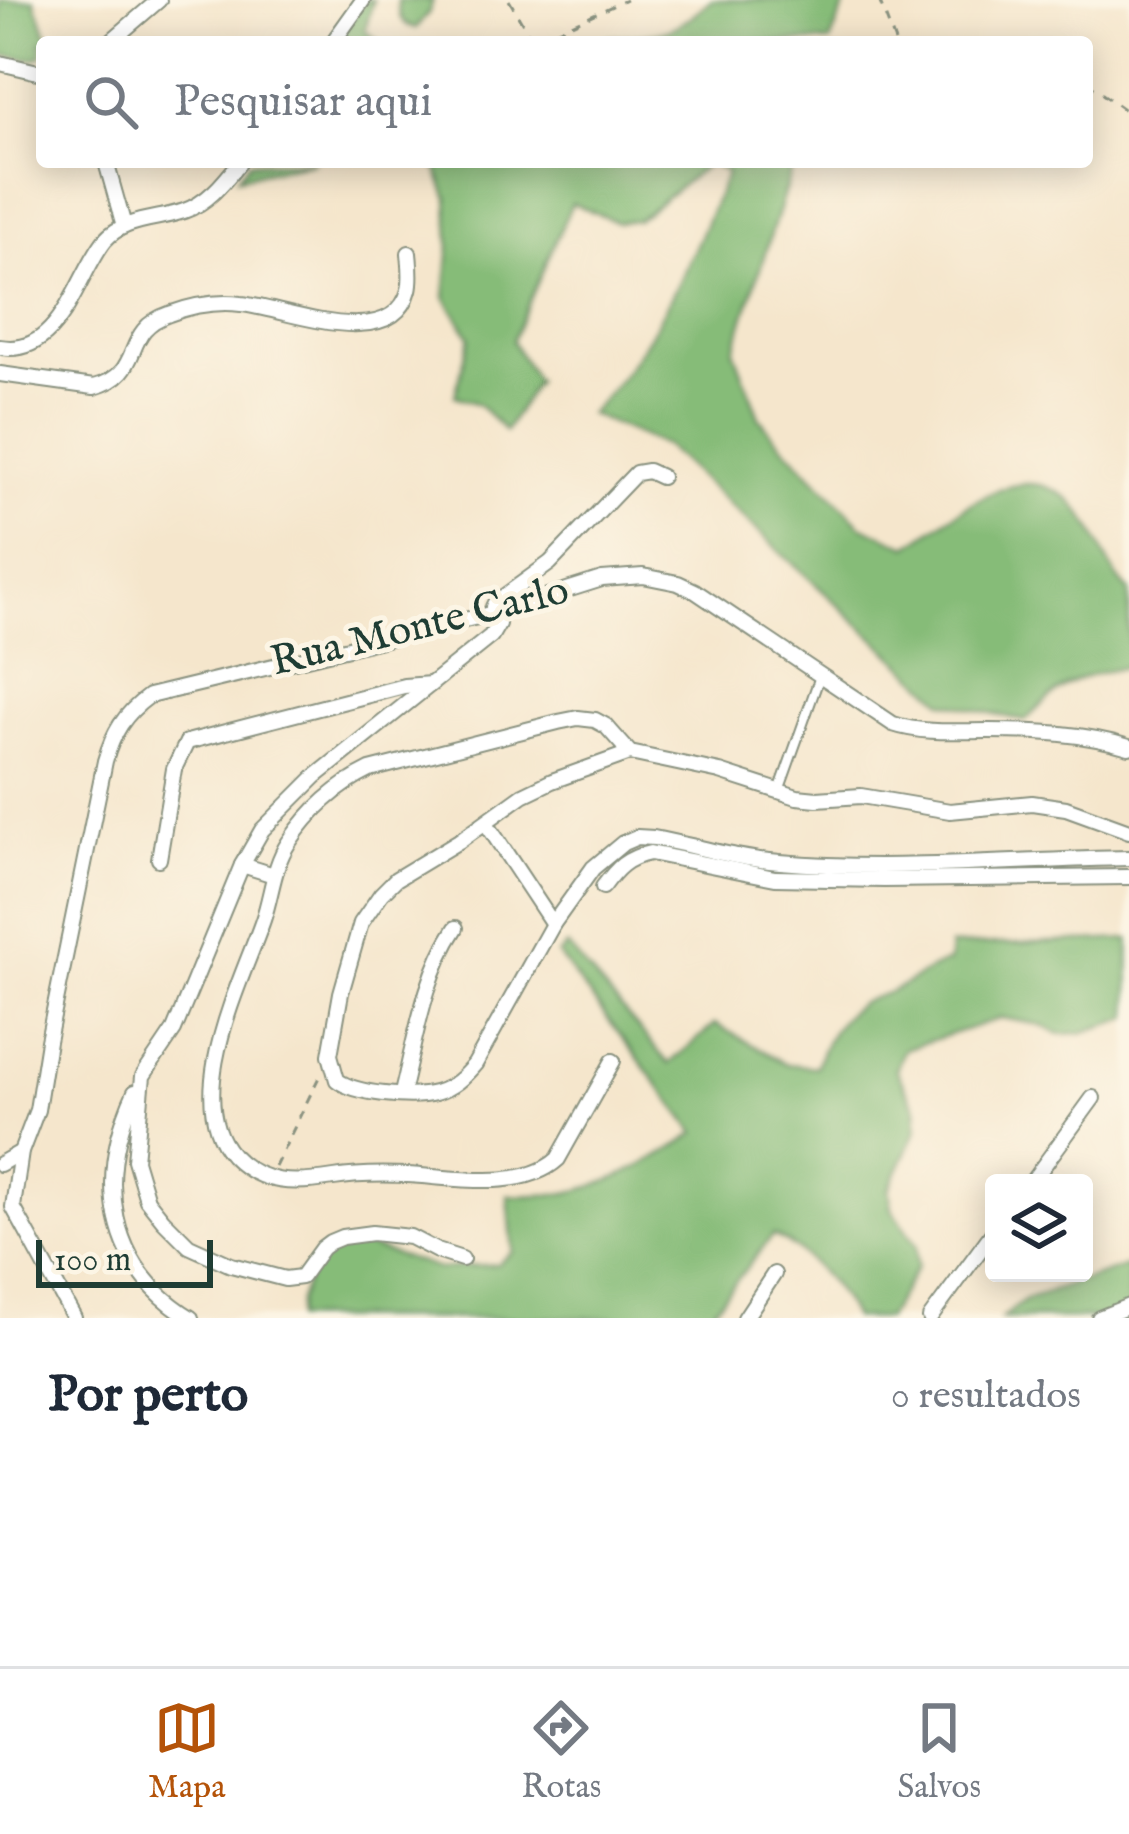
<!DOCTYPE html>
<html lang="pt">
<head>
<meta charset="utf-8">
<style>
	body { margin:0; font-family:"IM FELL English",serif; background:#f2f2f3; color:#1f2937 }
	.controls { position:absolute; right:36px; bottom:36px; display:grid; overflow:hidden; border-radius:12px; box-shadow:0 6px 30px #0003 }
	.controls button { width:108px; height:108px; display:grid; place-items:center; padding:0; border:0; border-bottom:3px solid #e0e1e3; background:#fff; color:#1f2937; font:60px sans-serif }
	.scale { position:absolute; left:36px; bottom:30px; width:177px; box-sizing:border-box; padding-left:12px; border:6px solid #1f3d34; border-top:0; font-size:33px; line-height:42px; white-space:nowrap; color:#1f3d34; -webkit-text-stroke:9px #fcf5e5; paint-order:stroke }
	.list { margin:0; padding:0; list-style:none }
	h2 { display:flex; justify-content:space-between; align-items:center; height:156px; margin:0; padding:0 48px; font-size:51px }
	h2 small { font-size:39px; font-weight:400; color:#747a83 }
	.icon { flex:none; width:66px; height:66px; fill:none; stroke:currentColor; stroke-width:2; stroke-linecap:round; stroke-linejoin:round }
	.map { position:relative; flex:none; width:1129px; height:1318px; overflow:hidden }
	.search { position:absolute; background:#fff; box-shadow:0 6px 30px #0003; left:36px; right:36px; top:36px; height:132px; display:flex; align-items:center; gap:30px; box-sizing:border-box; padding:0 42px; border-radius:12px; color:#747a83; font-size:45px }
	.sheet { height:348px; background:#fff }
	nav { display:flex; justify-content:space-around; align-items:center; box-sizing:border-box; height:168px; border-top:3px solid #e0e1e3; background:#fff; font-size:33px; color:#747a83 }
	nav a { display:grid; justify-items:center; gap:6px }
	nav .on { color:#b45309 }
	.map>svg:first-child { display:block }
	.forest { fill:#86bc78; stroke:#527c56; stroke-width:3 }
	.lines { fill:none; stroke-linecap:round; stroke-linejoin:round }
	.service-casing { stroke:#8a9280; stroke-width:12 }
	.minor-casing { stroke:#8a9280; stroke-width:18 }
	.path { stroke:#8a9280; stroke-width:3; stroke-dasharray:9 9; stroke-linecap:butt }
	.service { stroke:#fff; stroke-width:8 }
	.minor { stroke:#fff; stroke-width:14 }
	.labels { text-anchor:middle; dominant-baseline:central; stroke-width:10; stroke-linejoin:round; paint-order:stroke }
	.street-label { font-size:42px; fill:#1f3d34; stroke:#fcf5e5 }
</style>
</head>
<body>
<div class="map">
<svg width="1129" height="1318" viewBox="0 0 1129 1318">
	<rect width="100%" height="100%" fill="#fcf5e5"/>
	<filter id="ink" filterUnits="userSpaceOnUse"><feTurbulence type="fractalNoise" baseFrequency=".00833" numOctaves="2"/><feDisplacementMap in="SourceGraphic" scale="24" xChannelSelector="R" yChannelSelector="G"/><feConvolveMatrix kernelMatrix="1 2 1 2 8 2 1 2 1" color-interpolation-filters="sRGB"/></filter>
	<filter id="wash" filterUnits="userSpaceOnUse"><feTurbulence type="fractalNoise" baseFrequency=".004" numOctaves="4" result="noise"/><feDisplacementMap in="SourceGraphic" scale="48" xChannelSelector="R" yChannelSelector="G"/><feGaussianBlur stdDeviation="2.7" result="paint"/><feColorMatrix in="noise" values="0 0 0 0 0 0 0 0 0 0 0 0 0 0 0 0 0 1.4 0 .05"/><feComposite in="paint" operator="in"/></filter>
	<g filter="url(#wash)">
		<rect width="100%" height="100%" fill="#f5e6cc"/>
		<!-- forest -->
		<g class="forest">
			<polygon points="0,0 34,0 50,42 42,42 42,56 33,59 0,55"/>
			<polygon points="366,0 373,0 365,30 379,42 335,42"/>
			<path d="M398,0H433L429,12L416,28C400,25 397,15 398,0Z"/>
			<path d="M711,0H847L830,42H591C614,34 638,38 661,32C680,28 696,12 711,0Z"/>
			<polygon points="249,162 314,162 238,177"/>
			<path d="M434,162H794L734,350L759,417L772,434L861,525L908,546C961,512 1033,442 1085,518C1102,542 1108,571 1129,591V666C1073,679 1066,679 1025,721L944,702L664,445L589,414C655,347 692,258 727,172L709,163L637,220L617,222L572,203L512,341L536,381L505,431L478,404L455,396L470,337L445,297L450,245L448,198Z"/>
			<path d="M1129,939V1018L1081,1033L1060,1034L1041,1025L1002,1018L904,1049L896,1070L916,1108L917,1129L889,1189L892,1209L916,1245L917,1267L887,1318H853C839,1288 803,1248 773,1235L706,1318H296L299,1300L314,1264L327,1250L365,1245L439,1269L497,1264L513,1252L508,1196C527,1195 547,1196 566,1193C612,1185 658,1159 696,1133L558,955L567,946L669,1064L715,1024L787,1064L816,1067C824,1042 836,1020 860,1004C871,997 885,995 896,989C915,980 929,968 949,962L950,946Z"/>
			<polygon points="1129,1265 1129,1318 1002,1318 1025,1300"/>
		</g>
	</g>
	<g filter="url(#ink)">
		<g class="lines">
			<!-- service casing -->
			<g class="service-casing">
				<polyline id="service" points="779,791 820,676"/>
			</g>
			<!-- minor casing -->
			<g class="minor-casing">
				<g id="minor">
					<polyline points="110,42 159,0"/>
					<polyline points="333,42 363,0"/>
					<polyline points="0,63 42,73"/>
					<polyline points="106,162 124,226"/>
					<path d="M0,347C60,358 77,275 105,240C124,218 158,220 184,211C208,203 224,182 240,162"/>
					<path d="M0,374L94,387C147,373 119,331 169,314C193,305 216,301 241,304C284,308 392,355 409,290C412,278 410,265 409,253"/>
					<path d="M630,753L552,781L523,795L459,841L396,879L381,894L361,923L341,993L330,1055L337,1080C355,1094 412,1099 435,1093C453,1088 464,1077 475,1064L553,924L593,868L623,843L637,837L654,838C695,846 738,859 780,862C896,872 1013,860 1129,858"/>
					<polyline points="486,823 553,924"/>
					<polyline points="159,859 174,769 187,742 404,686 431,684"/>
					<polyline points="242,865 274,875"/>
					<path d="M603,887C617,868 626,858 650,853L775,878L884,880L1129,877"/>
					<path d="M613,1061L558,1159C522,1192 452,1177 407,1175C383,1174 357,1174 334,1178C296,1184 261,1186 232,1155C181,1098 242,981 263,920C272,894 273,866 289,842C309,812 337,786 370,770L558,722L578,718L595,720L606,726L630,753L720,772L797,797L817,799L861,796L950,811L1032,803L1066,808L1129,831"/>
					<path d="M135,1092C96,1177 106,1266 191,1318"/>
					<path d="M402,1093C416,1037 424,977 456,928"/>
					<polyline points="0,1164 21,1152"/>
					<polyline points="1031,1183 1093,1098"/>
					<polyline points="462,1259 437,1251 410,1237 372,1233 342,1237 330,1242 322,1248 301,1277 285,1279 231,1265 189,1246 163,1220 147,1200 135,1160 143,1076 174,1030 242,865 262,830 316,776 491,636 498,624 493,607 495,603 550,563 636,473 648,471 661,477"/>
					<path d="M74,1318L13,1207L21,1152L37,1110L48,1041L105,761C113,733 124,714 149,696L494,613L602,579L643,576L678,583L695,591L893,724C923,734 957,731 988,731C1035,731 1084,733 1129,747"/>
					<polyline points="745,1318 774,1274"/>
					<polyline points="930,1318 994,1231"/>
					<polyline points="1099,1318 1129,1306"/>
				</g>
			</g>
			<!-- path -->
			<g class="path">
				<polyline points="509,0 533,41 626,0"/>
				<polyline points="879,0 895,42"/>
				<polyline points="1087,83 1129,113"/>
				<polyline points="275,1167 321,1073"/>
			</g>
			<!-- service -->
			<use href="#service" class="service"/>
			<!-- minor -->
			<use href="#minor" class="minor"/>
		</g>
	</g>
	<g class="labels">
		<!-- street labels -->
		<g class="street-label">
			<text transform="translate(420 627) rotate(-14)">Rua Monte Carlo</text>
		</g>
	</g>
</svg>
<div class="controls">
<button><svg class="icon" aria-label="layers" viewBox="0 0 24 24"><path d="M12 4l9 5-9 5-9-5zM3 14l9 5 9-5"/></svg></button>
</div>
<div class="scale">100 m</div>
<div class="search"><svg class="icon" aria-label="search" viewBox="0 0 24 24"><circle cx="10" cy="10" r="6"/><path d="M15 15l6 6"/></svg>Pesquisar aqui</div>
</div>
<section class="sheet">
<h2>Por perto<small>0 resultados</small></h2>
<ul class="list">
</ul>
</section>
<nav>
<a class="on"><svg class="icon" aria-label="map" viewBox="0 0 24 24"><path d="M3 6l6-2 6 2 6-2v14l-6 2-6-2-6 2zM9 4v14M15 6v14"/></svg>Mapa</a>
<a><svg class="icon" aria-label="directions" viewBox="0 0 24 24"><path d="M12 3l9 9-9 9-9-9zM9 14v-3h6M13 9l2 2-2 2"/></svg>Rotas</a>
<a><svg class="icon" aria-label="saved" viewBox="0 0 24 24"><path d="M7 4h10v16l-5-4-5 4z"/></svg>Salvos</a>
</nav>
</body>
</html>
